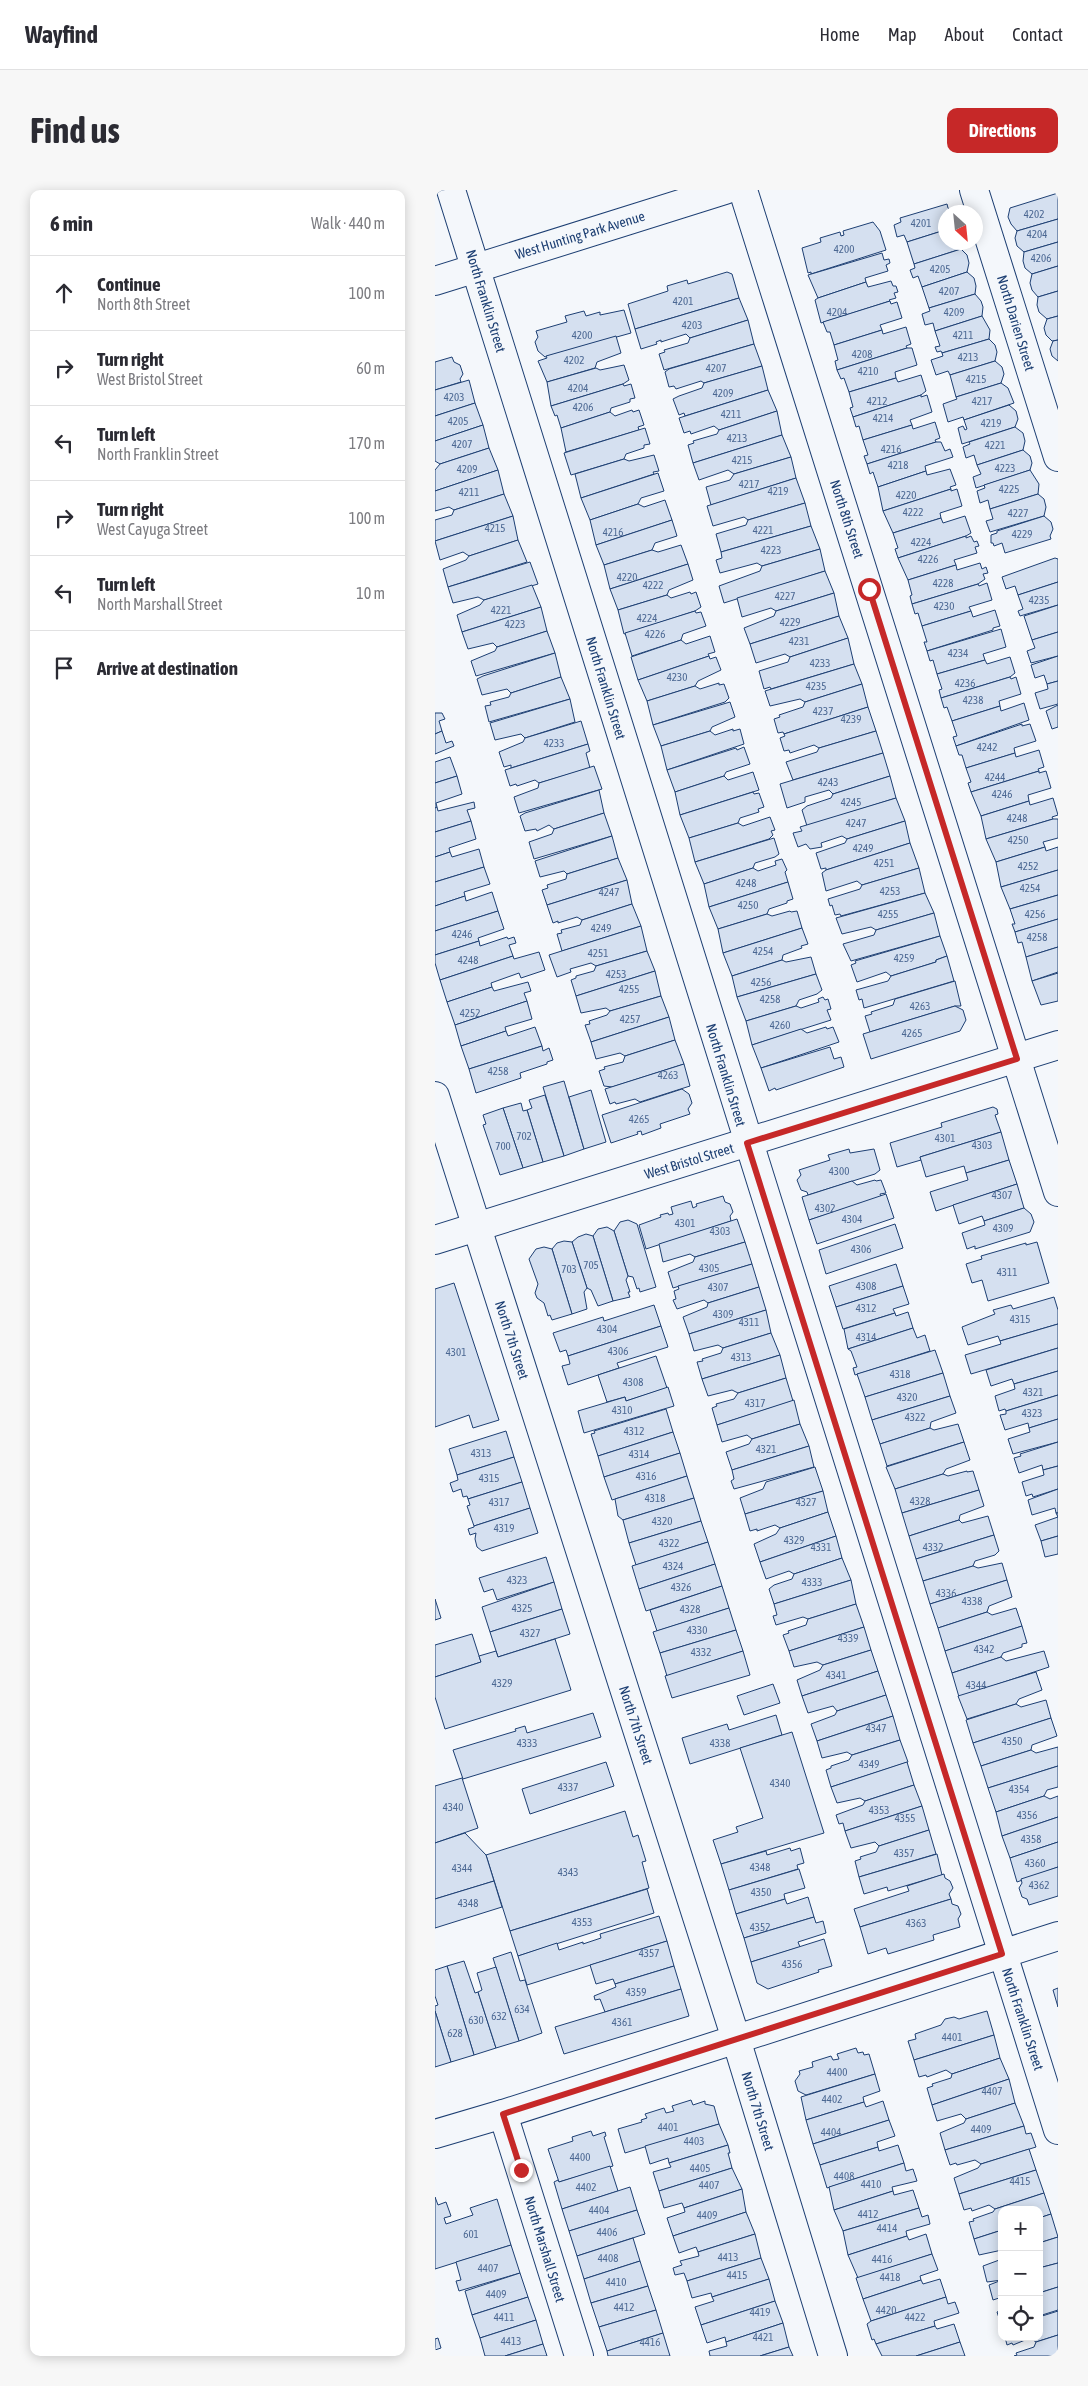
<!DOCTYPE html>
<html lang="en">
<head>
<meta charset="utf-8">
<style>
	body { margin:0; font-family:"Asap Condensed",sans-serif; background:#f7f7f7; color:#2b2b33 }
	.controls { position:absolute; right:15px; bottom:15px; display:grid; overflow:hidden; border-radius:10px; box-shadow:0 2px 12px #0003 }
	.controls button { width:45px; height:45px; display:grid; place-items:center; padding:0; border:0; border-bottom:1px solid #e1e1e2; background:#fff; color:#2b2b33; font:25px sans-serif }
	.compass { position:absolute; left:503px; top:15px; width:45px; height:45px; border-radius:50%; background:#fff; box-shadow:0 2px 12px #0003; rotate:153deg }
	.stop { position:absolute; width:15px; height:15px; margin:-11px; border:4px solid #c62828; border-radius:50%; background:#fff }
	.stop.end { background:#c62828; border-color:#fff; box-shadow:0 1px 5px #0008 }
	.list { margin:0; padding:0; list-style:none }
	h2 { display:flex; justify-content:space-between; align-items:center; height:65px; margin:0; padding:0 20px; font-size:21px }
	h2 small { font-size:16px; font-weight:400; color:#7c7c81 }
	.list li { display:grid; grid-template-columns:32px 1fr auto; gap:15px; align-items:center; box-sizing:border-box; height:75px; padding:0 20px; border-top:1px solid #e1e1e2 }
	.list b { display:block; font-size:19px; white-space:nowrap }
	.list p { margin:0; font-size:16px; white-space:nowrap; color:#7c7c81 }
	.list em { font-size:16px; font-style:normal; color:#7c7c81 }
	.icon { flex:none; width:28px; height:28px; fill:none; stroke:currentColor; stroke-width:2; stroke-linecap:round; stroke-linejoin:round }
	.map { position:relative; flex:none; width:623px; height:2166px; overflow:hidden; border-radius:10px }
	header { display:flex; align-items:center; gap:30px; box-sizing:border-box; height:70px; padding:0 25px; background:#fff; border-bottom:1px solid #e1e1e2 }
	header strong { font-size:24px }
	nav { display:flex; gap:28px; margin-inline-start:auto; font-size:18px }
	.intro { display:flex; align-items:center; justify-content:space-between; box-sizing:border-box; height:120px; padding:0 30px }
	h1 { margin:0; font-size:35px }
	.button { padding:12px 22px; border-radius:10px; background:#c62828; color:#fff; font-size:18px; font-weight:700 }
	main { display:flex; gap:30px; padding:0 30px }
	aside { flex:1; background:#fff; border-radius:10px; box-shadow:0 2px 12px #0003 }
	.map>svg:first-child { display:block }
	.building { fill:#d5e0f0; stroke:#1d3f73 }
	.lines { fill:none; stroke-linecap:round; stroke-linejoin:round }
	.minor-casing { stroke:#1d3f73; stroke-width:30 }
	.secondary-casing { stroke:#1d3f73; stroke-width:30 }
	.minor { stroke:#f4f7fb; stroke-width:28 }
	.secondary { stroke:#f4f7fb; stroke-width:28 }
	.route { stroke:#c62828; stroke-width:6 }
	.labels { text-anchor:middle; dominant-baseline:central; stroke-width:4; stroke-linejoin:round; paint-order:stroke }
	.number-label { font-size:11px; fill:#4b6792 }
	.street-label { font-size:14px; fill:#1d3f73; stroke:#f4f7fb }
</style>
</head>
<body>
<header>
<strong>Wayfind</strong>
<nav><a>Home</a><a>Map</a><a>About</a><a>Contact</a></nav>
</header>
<div class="intro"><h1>Find us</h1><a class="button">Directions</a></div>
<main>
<aside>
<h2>6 min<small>Walk · 440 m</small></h2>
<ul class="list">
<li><svg class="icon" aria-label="ahead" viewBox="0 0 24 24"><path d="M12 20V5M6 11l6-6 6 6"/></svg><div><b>Continue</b><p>North 8th Street</p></div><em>100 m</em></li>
<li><svg class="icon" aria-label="right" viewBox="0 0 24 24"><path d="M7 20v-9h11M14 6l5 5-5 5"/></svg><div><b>Turn right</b><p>West Bristol Street</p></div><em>60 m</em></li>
<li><svg class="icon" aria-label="left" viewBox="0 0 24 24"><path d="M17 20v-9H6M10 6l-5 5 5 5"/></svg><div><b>Turn left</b><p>North Franklin Street</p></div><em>170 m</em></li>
<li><svg class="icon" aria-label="right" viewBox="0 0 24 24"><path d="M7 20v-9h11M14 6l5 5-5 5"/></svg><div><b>Turn right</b><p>West Cayuga Street</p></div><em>100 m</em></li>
<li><svg class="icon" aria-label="left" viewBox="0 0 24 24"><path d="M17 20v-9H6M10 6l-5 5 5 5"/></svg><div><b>Turn left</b><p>North Marshall Street</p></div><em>10 m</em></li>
<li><svg class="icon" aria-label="arrive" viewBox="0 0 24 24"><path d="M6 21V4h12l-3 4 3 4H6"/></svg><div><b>Arrive at destination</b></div></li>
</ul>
</aside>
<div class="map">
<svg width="623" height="2166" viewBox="0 0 623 2166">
	<rect width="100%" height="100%" fill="#f4f7fb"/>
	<!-- building -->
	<g class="building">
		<polygon points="623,3 623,29 582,41 576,34 573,27 575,18"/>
		<polygon points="512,14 513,18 518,22 510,22 510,40 472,52 469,45 462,47 459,35 466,32 465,28"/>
		<polygon points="623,29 623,52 589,62 582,56 580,48 582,41"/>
		<polygon points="438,32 445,41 451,60 376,84 376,82 373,83 367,58 386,52 385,48 405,42 406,46 409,45 408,41"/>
		<polygon points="510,40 510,52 527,52 526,59 479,74 472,52"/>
		<polygon points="623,52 623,76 597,84 590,78 588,71 589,62"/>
		<polygon points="526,59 532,65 534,73 532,82 487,97 483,86 478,88 475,80 480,78 479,74"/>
		<polygon points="447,63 449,70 454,69 455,73 451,75 453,81 430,88 431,92 383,108 373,85"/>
		<polygon points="623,76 623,101 603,107 597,100 595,93 597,84"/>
		<polygon points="292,82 297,84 304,108 200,139 193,114 233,101 232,96 252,90 253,94"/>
		<polygon points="532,82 539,88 541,96 540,104 494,118 487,97"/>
		<polygon points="456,91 458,96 461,96 463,102 459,103 461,108 454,110 455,111 386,133 380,110 383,108 431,92 433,97"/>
		<polygon points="623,101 623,126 612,129 604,122 602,115 603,107"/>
		<polygon points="540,104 546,111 548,117 547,126 500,141 498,133 490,135 487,124 495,121 494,118"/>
		<polygon points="304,108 313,130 255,148 251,144 226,152 226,150 221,152 222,154 206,159 200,139"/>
		<polygon points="455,111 456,114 462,112 467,128 445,135 447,140 399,155 395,142 392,142 388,132"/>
		<polygon points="189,120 196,143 110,167 103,161 100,152 103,147 101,141 132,132 130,126 149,121 151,126 165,122 165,125"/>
		<polygon points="547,126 555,140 554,149 507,163 506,161 502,162 500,157 505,156 500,141"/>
		<polygon points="623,126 623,150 617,151 611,145 609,138 612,129"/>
		<polygon points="313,130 319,154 229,180 224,164 230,162 229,160 253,153 255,148"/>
		<polygon points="471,137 476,154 471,156 472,158 402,180 400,171 403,170 399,155 447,140 448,144"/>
		<polygon points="181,146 186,163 162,172 160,178 112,192 103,171 112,168 111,166"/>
		<polygon points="554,149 560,155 562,162 560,171 515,185 513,181 501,185 496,170 508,166 507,163"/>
		<polygon points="623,150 623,171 617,166 615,159 618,151"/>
		<polygon points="319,154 327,176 269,193 266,191 241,199 239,196 234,197 230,182 234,179"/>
		<polygon points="472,158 477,158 482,175 460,182 461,188 414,202 409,188 406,189 402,180"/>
		<polygon points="17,167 19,172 25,175 28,184 25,189 26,192 0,200 0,172"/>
		<polygon points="560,171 567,177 569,184 566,193 521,207 515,185"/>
		<polygon points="189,175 194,190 188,194 116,216 112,192 161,178 165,180"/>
		<polygon points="327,176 333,200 250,226 249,223 244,225 238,209 244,206 267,198 269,193"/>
		<polygon points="486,185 491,201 486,205 418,227 415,218 418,217 414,202 461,188 463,192"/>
		<polygon points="34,190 40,213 0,226 0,200"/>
		<polygon points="566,193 573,198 579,213 529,230 528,227 513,232 508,214 522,209 521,207"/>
		<polygon points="188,194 189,196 196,194 200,208 195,209 195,212 176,218 175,222 126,238 122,225 120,226 116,216"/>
		<polygon points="333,200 342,221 284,240 279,236 256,244 255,241 249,243 244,228"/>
		<polygon points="486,205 486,207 492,205 497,222 475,230 477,235 428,250 424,236 421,237 418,227"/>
		<polygon points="40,213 48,235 0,251 0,226"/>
		<polygon points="574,215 581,221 583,229 580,237 527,254 523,238 528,236 530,240 532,239 529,230"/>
		<polygon points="197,220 198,222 204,220 209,235 203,237 204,240 131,262 126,238 175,222 180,226"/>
		<polygon points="342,221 347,245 258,273 253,255 259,253 258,251 282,244 284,240"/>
		<polygon points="500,232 505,248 500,250 501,252 432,274 429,266 433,265 428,250 477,235 478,239"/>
		<polygon points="48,235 54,258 5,274 0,271 0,251"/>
		<polygon points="580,237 588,243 590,251 588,260 542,275 539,265 531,268 528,257 535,254 534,252"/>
		<polygon points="210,238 215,254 209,255 209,258 191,264 189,269 136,285 129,263"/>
		<polygon points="347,245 356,267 299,284 293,280 264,290 258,273"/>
		<polygon points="501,252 506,252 510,261 515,259 518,267 490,276 491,281 443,297 438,282 435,284 432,274"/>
		<polygon points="54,258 63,280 0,301 0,280 5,274"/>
		<polygon points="588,260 595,266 597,273 595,280 541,298 538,287 546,284 542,275"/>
		<polygon points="219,265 224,281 218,282 219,284 146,308 140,284 189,269 194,271"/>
		<polygon points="356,267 361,288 276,315 271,297 295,290 299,284"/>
		<polygon points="515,279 521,295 515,297 516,299 448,321 443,297 491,281 492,285"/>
		<polygon points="63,280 69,304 19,320 14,317 0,321 0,301"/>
		<polygon points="595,280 604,294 603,304 555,319 553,310 545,313 542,301 550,298 549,295"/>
		<polygon points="223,283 229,301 206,308 203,314 155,330 146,308"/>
		<polygon points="361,288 370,313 313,330 309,327 278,336 272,316"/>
		<polygon points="516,299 516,301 522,299 527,316 505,323 506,328 458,343 448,321"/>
		<polygon points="69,304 78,326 0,351 0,330 17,325 19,320"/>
		<polygon points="603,304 609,309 611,317 609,326 555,342 551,331 558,329 555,319"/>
		<polygon points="230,310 237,330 161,355 155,330 203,314 209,317"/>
		<polygon points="370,313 376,336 286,362 281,344 311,335 313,330"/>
		<polygon points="78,326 83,350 34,366 28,362 5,370 0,351"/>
		<polygon points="530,326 536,343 531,346 463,368 460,359 463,358 458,343 506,328 508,333"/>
		<polygon points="609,326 616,332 618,339 615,346 616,349 570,363 567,353 559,356 558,353 556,353 556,345 562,343 562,341"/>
		<polygon points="237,330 242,346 220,353 217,360 169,375 161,355"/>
		<polygon points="376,336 385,359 327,376 322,373 285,383 281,370 287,368 286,362"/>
		<polygon points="531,346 531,348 536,346 539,352 542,351 544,356 540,357 542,363 519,370 521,375 473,390 463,368"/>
		<polygon points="83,350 92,372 13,397 8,379 31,370 34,366"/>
		<polygon points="246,355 253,374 175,399 169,375 217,360 223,362"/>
		<polygon points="385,359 390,381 289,413 284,396 325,381 327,376"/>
		<polygon points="620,368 623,369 623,392 583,405 580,396 571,399 567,387"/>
		<polygon points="95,372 103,394 49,410 43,407 18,413 13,397"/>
		<polygon points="545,373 547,379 551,377 553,383 548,384 550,389 543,394 477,414 475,406 477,405 473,390 521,375 522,380"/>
		<polygon points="253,374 258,390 234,400 232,405 183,420 175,399"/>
		<polygon points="390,381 399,403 341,421 336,418 307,427 302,408"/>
		<polygon points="623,392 623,415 585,426 583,421 588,419 583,405"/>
		<polygon points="552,393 557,410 534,417 536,421 487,436 483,423 480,424 477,414 543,394 544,396"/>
		<polygon points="97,395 106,417 27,442 22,425 45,415 49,410"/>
		<polygon points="255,402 256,404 261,402 266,417 260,421 189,444 183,420 232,405 236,408"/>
		<polygon points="399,403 404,426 315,454 309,438 339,426 341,421"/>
		<polygon points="623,415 623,442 597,450 589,426"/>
		<polygon points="106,417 112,441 62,457 58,453 33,459 27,442"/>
		<polygon points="560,420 565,436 558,438 558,440 492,461 489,452 492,452 487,436 536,421 538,427"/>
		<polygon points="260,421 261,423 266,422 271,436 248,444 246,450 197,466 190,443"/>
		<polygon points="404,426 413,448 355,467 350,464 321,473 315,454"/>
		<polygon points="566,439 571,457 548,464 550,470 502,484 498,470 495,471 492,461"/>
		<polygon points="112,441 120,463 41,486 36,471 60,461 62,457"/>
		<polygon points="623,442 623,466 596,473 592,461 600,458 597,450"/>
		<polygon points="275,446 280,462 273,464 274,466 203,490 196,467 246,450 251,454"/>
		<polygon points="413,448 419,474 336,499 335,497 329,499 324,481 353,472 355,467"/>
		<polygon points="120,463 126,487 76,503 72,499 47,505 42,489 48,486"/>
		<polygon points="274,466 275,469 281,467 286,480 263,491 260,496 212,511 203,490"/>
		<polygon points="623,466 623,491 612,494 609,485 600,488 596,475"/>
		<polygon points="575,467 580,483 575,487 506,508 504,500 507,499 502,484 550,470 552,474"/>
		<polygon points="419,474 427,494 370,512 365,509 335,516 330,501"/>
		<polygon points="126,487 135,509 54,532 50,516 56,515 55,512 74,507 76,503"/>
		<polygon points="575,487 576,489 581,487 586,504 564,511 565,516 517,531 512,517 509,518 506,508"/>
		<polygon points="623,491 623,514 605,519 600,503 613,499 612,494"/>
		<polygon points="284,493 284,495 289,494 294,508 290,512 218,535 212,511 260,496 265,499"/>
		<polygon points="427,494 433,517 349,544 348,542 343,543 339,529 345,527 344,525 368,517 370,512"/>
		<polygon points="135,509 140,532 90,548 86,544 60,550 55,533"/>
		<polygon points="295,512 300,527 277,537 275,541 226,556 218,535"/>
		<polygon points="589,513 594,530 521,556 518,547 522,546 517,531 565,516 566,521"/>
		<polygon points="623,515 623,537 617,539 611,521"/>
		<polygon points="433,517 441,541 384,558 379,555 355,563 354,560 349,561 345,548 350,546 349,544"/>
		<polygon points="0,523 7,523 10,529 4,531 7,541 0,544"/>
		<polygon points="146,531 153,554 76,578 76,575 69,577 64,562 88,552 90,548"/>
		<polygon points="587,534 587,536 595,534 601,551 579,558 580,563 531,578 527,565 524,565 521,556"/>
		<polygon points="298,539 298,541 305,539 309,554 232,580 226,556 275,541 280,545"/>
		<polygon points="7,541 11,553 17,551 19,556 0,564 0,544"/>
		<polygon points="441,541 448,563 358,590 351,572 382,562 384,558"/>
		<polygon points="153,554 155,561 151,563 155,578 104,593 100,590 82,596 81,594 75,596 70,580"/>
		<polygon points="309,557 315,574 291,582 289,586 240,602 232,580 301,558 302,560"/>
		<polygon points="604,560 609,577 603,579 604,581 536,602 533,593 536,592 531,578 580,563 581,567"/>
		<polygon points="448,563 455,586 398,604 394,600 370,607 370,612 352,618 345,594"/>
		<polygon points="15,567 22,586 0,593 0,572"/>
		<polygon points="159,576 167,599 84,623 79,607 103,598 104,593"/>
		<polygon points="604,581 604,583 611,581 616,598 593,605 594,611 546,626 536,602"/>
		<polygon points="318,582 324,600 245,625 240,602 289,586 293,590"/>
		<polygon points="22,586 27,604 1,613 2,617 0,618 0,593"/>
		<polygon points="455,586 461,608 372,636 367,620 372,616 396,608 398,604"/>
		<polygon points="164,600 169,623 119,639 114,635 102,641 101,639 90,641 85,626 90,623"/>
		<polygon points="318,602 319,604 324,603 329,617 323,619 324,622 305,628 303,633 254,648 245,625"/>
		<polygon points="461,608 470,631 412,649 407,646 386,653 387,657 375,659 371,654 363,657 358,643 367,641 365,637"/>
		<polygon points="618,608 623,625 617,627 618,629 551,649 546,626 594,611 595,615"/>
		<polygon points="39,612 40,618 32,620 36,631 0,642 0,618 2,617 3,621"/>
		<polygon points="169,623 177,646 99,669 94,652 117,644 119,639"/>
		<polygon points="335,627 340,640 336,641 338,645 334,649 260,672 254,648 303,633 308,636"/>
		<polygon points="618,629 623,629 623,648 608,652 610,657 561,672 551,649"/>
		<polygon points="36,631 41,649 14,658 15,662 0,667 0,642"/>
		<polygon points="470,631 475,653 391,680 391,678 386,679 381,663 410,653 412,649"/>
		<polygon points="177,646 183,668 132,684 129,681 105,687 100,671"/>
		<polygon points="339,648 344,664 340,667 320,673 318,678 269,694 260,672"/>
		<polygon points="475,653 484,678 427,695 422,691 391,701 387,683 391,680"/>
		<polygon points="610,657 611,661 623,657 623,680 566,697 561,672"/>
		<polygon points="44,659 49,677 0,692 0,667 15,662 17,667"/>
		<polygon points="183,668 192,690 112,715 107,700 113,698 112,695 131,689 132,684"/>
		<polygon points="347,669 352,680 350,682 353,692 274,717 269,694 318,678 323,681 341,675 340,671"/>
		<polygon points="49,677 55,694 29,702 30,706 0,716 0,692"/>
		<polygon points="484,678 490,703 406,726 405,724 400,725 397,715 395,716 393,709 425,699 427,695"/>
		<polygon points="623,680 623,705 575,719 566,697"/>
		<polygon points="192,690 197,714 147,730 142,727 123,733 123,731 118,733 112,715"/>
		<polygon points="353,692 358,709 352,711 352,713 334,719 332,724 283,739 274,717"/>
		<polygon points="57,702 63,721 0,741 0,716 30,706 31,711"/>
		<polygon points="490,703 499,723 441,740 436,737 407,744 401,728"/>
		<polygon points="623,705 623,729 580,742 577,734 580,734 575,719"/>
		<polygon points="197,714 206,736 127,761 122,744 127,743 126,740 145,735 147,730"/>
		<polygon points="63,721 69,739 43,748 44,751 0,765 0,741"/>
		<polygon points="355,721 356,722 362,721 367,738 288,763 283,739 332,724 337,726"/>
		<polygon points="499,723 505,746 416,771 408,754 439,745 441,740"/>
		<polygon points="623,729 623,757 591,767 587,752 583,753 580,742"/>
		<polygon points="206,736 212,761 161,776 156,773 135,779 136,782 122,787 114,765"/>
		<polygon points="367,738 373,754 366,756 367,758 348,765 347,770 297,786 288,763"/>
		<polygon points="505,746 512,766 501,770 501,772 456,786 451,782 422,792 416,775 421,773 420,771"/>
		<polygon points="72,747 73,749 79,747 81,753 74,755 78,766 5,790 0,773 0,765 44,751 45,756"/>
		<polygon points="623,757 623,782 597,791 591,767"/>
		<polygon points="212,761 220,781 141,806 136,790 141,788 141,786 159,781 161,776"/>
		<polygon points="104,762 110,780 86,788 84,783 56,793 57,797 12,812 5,790 78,766 79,769"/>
		<polygon points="512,766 519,791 429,818 427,809 424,810 421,800 453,791 456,786 501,772 501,770"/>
		<polygon points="376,767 381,784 302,807 297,786 347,770 351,772"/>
		<polygon points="220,781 226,806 175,821 171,818 146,823 141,806"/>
		<polygon points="623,783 623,811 606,815 597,791"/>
		<polygon points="381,784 387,800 382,804 364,810 361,816 311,831 302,807"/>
		<polygon points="520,791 526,816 520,816 435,842 430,826 437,824 436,822 458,815 460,809"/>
		<polygon points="93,792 96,801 89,803 92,811 20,835 12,812 57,797 59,801"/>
		<polygon points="226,806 234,827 156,852 150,835 155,834 154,831 172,825 175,821"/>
		<polygon points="388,807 390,810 393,809 396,819 392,820 396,830 317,855 311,831 361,816 366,818 384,812 383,809"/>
		<polygon points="92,811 97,829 70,837 71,841 26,856 20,835"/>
		<polygon points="520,816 528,820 531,830 525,841 436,869 428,844"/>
		<polygon points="234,827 240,850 190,866 185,863 161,869 156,852"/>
		<polygon points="100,837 107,856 34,879 26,856 71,841 73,846"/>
		<polygon points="391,837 392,839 398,837 404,852 326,878 317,855 366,839 372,843"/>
		<polygon points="240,850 249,874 177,897 169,896 164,881 170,879 169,877 188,872 190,866"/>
		<polygon points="107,856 108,861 114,858 118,870 112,872 112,874 85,883 86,888 41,903 34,879"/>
		<polygon points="395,857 399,869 406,867 409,877 341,900 340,898 334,901 326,878"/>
		<polygon points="249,874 255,896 205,912 200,909 181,914 180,912 175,914 170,899"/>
		<polygon points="129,891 149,959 129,966 108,897"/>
		<polygon points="247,899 254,904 257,913 253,919 255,924 225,934 226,938 207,945 206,941 202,942 203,944 176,953 167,925"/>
		<polygon points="156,900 171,952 149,959 134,907"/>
		<polygon points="110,905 129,966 108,972 92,920 97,918 94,910"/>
		<polygon points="86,913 88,921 92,920 108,972 88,978 68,918"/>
		<polygon points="558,917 562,919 563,924 560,925 566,942 485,967 486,970 462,977 455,953 507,937 506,933"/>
		<polygon points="68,918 88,978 65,985 48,935 51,934 48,925"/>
		<polygon points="566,942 574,970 531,983 529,976 491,987 485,967"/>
		<polygon points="414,959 415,963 439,959 445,980 440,984 373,1005 372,1002 366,1000 362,990 366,985 364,980 395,970 393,965"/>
		<polygon points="574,970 582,994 501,1021 495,1002 533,990 531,983"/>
		<polygon points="440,990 441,991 446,990 451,1003 445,1004 446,1007 374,1030 367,1007 417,991 422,995"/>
		<polygon points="582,994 589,1018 549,1031 547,1026 524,1034 518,1015"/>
		<polygon points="451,1004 459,1028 382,1054 374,1030"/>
		<polygon points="288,1006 290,1012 295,1014 298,1022 295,1026 296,1031 211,1059 204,1035 226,1027 225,1025 233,1023 234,1025 238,1024 236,1017 256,1011 258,1018 262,1016 261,1014"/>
		<polygon points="589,1018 596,1024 599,1032 595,1042 540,1059 540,1056 532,1059 527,1043 550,1035 549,1031"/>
		<polygon points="302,1029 310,1052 260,1067 255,1064 228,1072 224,1054"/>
		<polygon points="193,1030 202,1034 221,1097 205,1102 204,1098 202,1099 198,1087 193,1086 179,1041 185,1032"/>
		<polygon points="460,1034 468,1058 391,1084 384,1060"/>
		<polygon points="172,1037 179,1041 193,1086 191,1090 195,1102 193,1102 195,1107 178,1111 158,1046 163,1039"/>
		<polygon points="151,1044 158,1046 178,1111 163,1116 156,1100 152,1098 137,1052 143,1047"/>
		<polygon points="129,1051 137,1052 152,1098 149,1102 152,1119 137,1124 117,1059 122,1053"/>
		<polygon points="310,1052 317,1074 238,1098 233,1082 258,1072 260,1067"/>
		<polygon points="602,1052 614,1093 553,1111 547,1090 537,1093 531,1074 547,1069 546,1066 591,1053 591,1055"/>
		<polygon points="109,1057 117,1059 137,1124 117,1130 115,1125 113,1126 109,1113 102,1108 100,1103 103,1094 94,1069 101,1059"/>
		<polygon points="317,1074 324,1097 273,1113 269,1110 242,1119 238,1110 241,1109 239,1101 244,1099 243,1096"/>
		<polygon points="461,1074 468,1096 401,1117 394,1096"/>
		<polygon points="19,1093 64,1230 38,1238 34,1225 0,1237 0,1099"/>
		<polygon points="468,1096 474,1114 458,1119 460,1123 408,1139 401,1117"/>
		<polygon points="324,1097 331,1120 254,1144 248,1127 272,1117 273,1113"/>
		<polygon points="619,1107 623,1120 623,1134 565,1151 563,1146 533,1155 527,1137 560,1124 558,1120 576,1115 578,1119"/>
		<polygon points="219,1115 226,1136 133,1166 131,1160 125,1162 118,1143 168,1127 169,1131"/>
		<polygon points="331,1120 336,1143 288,1158 283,1155 259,1161 254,1144"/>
		<polygon points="473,1122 478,1138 413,1159 409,1139 460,1123 461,1126"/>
		<polygon points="623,1134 623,1158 536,1184 530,1165 566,1154 565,1151"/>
		<polygon points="226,1136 233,1157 182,1173 184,1178 133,1195 127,1176 135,1174 133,1166"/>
		<polygon points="478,1138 482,1148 490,1145 495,1161 420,1185 418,1178 422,1177 416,1161 413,1159"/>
		<polygon points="336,1143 345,1165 267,1189 262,1172 268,1171 267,1169 286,1163 288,1158"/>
		<polygon points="623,1158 623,1181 579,1194 577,1189 556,1196 551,1180"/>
		<polygon points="500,1160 508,1183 430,1207 422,1184"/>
		<polygon points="345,1165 351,1188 303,1203 297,1200 273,1206 267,1189"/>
		<polygon points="221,1166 232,1198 191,1211 190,1207 172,1212 163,1185"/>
		<polygon points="623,1181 623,1205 571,1221 570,1219 564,1221 560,1206 580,1199 579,1194"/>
		<polygon points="508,1183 515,1206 437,1230 430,1207"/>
		<polygon points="351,1188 358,1211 282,1235 277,1218 282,1216 281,1214 299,1209 303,1203"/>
		<polygon points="233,1197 239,1216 149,1243 143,1221 190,1207 191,1211"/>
		<polygon points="623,1205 623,1229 594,1238 593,1233 570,1240 565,1225 571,1224 571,1221"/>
		<polygon points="515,1206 521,1223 496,1232 495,1238 445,1254 437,1230"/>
		<polygon points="359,1210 365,1234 317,1249 312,1245 287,1252 282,1235"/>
		<polygon points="231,1219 238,1242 163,1266 156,1244 160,1243 159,1241"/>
		<polygon points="623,1229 623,1252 578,1264 573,1249 595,1242 594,1238"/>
		<polygon points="365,1234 374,1256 297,1280 291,1262 314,1254 317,1249"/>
		<polygon points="523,1234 529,1252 452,1276 445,1254 495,1238 499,1240"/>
		<polygon points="71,1241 79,1267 22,1285 14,1259"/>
		<polygon points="238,1242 245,1263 169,1287 163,1266"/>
		<polygon points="529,1252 535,1270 511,1279 508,1284 460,1299 451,1277"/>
		<polygon points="623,1252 623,1276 608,1280 607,1275 584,1283 579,1268 586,1266 585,1264"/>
		<polygon points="374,1256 379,1277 299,1299 296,1291 299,1289 297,1280"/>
		<polygon points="245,1263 252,1286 177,1310 169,1287"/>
		<polygon points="79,1267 87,1292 33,1309 32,1306 28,1307 26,1299 18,1302 15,1293 23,1290 22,1285"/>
		<polygon points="623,1276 623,1299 598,1307 597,1304 591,1306 587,1292 609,1285 608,1280"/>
		<polygon points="380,1277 388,1301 310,1324 305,1308 328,1299 331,1292"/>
		<polygon points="532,1281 532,1282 538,1281 544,1300 467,1323 460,1299 508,1284 513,1286"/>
		<polygon points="252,1286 259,1308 188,1330 183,1326 180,1309"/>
		<polygon points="87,1292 95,1318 39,1336 32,1316 35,1315 33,1309"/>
		<polygon points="623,1299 623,1323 621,1323 620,1318 597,1325 593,1310"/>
		<polygon points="544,1300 549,1316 525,1325 524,1330 474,1346 467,1323"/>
		<polygon points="388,1301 393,1322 345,1338 340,1335 322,1341 322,1339 315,1341 310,1324"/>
		<polygon points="259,1308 266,1331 194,1353 188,1330"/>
		<polygon points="95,1318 103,1343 47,1361 42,1357 40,1349 41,1343 35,1345 33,1339 39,1337 39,1336"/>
		<polygon points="393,1322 401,1346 325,1372 319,1354 341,1344 345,1338"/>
		<polygon points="621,1323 623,1323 623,1346 606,1351 600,1335 623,1327"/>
		<polygon points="553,1326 559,1345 481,1369 474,1346 524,1330 527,1333"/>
		<polygon points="266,1331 273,1352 201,1375 194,1353"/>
		<polygon points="559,1345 564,1361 560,1365 540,1371 538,1376 488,1391 481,1369"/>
		<polygon points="401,1346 407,1368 359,1384 354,1381 331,1389 325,1372"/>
		<polygon points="623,1346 623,1364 610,1367 606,1351"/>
		<polygon points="273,1352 280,1374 204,1399 197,1376"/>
		<polygon points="111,1367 119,1392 62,1410 58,1399 49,1402 44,1388"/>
		<polygon points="407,1368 416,1390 339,1414 334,1399 339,1395 357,1389 359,1384"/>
		<polygon points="567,1373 572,1390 495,1414 488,1391 538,1376 543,1378"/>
		<polygon points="280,1374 287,1396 211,1421 204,1399"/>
		<polygon points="416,1390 421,1414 373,1429 368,1427 341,1435 338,1426 342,1425 339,1414"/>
		<polygon points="572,1390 577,1407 554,1416 552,1422 503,1438 495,1414"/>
		<polygon points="119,1392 127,1419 55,1442 47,1417"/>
		<polygon points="287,1396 294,1418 222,1441 215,1420"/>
		<polygon points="0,1409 6,1428 0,1430"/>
		<polygon points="421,1414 429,1437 354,1461 348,1445 354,1443 353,1441 371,1435 373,1429"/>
		<polygon points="294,1418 301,1440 225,1463 218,1442"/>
		<polygon points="581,1418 587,1436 510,1461 503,1438 552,1422 557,1425"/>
		<polygon points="127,1419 135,1444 63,1467 55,1442"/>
		<polygon points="587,1436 592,1453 587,1454 587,1457 568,1463 566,1467 517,1483 510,1461"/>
		<polygon points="429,1437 436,1460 388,1475 382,1472 359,1477 354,1461"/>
		<polygon points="301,1440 308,1461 232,1486 225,1463"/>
		<polygon points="37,1444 46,1472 0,1487 0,1455"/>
		<polygon points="120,1449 136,1500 10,1539 0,1507 0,1487 46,1472 44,1466 61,1461 63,1467"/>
		<polygon points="436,1460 443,1481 367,1506 362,1490 385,1480 388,1475"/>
		<polygon points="308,1461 315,1485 237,1508 230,1486"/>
		<polygon points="609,1461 614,1477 524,1507 517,1483 566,1467 571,1471"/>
		<polygon points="443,1481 451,1505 402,1521 398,1516 373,1523 367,1506"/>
		<polygon points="601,1482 607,1500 584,1509 581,1514 532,1529 523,1506"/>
		<polygon points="338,1494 345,1513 309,1525 302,1506"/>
		<polygon points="451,1505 458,1526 382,1551 376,1534 400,1525 402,1521"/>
		<polygon points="611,1510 616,1528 538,1553 531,1530 581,1514 586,1517"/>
		<polygon points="158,1523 166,1547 28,1589 18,1560 81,1541 80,1539 90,1536 92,1543"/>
		<polygon points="341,1525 347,1545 255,1574 247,1548 292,1534 294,1540"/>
		<polygon points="458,1526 465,1550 417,1565 412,1562 387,1568 382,1551"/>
		<polygon points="616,1528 622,1546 597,1555 596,1560 546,1576 538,1553"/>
		<polygon points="357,1542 389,1643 286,1674 278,1650 303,1642 301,1637 328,1628 305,1558"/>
		<polygon points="465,1550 473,1572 396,1597 391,1580 396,1578 396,1576 414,1570 417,1565"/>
		<polygon points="623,1557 623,1576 553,1598 546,1576 596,1560 601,1563"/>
		<polygon points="171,1572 179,1596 95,1624 87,1599"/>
		<polygon points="472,1572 479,1595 430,1611 425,1608 402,1613 396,1597"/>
		<polygon points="623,1576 623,1597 612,1600 609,1606 561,1622 553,1598"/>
		<polygon points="27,1588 43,1638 0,1653 0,1596"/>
		<polygon points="479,1595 487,1616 410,1641 408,1633 404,1634 401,1625 428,1615 430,1611"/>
		<polygon points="609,1606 615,1609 623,1606 623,1627 567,1646 561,1622"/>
		<polygon points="487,1616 494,1640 444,1656 440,1652 416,1658 410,1641"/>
		<polygon points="190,1621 198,1647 203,1645 211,1671 207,1672 214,1698 75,1741 51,1665"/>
		<polygon points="623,1627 623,1652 575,1668 567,1646"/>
		<polygon points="494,1640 501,1664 424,1687 420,1671 426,1669 425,1667 441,1662 444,1656"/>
		<polygon points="30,1643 51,1665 59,1691 0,1709 0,1653"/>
		<polygon points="623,1652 623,1677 582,1692 575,1668"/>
		<polygon points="355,1658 356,1661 365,1658 369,1673 362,1675 363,1679 294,1700 286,1674 331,1661 332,1665"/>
		<polygon points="502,1664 507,1685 453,1701 452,1697 429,1704 424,1687"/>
		<polygon points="623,1677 623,1706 594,1715 592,1709 587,1707 584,1698 587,1693 586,1689"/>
		<polygon points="364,1679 370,1698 349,1704 350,1709 301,1724 294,1700"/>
		<polygon points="509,1684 510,1688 515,1691 518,1698 514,1704 516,1709 425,1737 419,1719 474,1701 472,1696"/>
		<polygon points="59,1691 67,1717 0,1738 0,1709"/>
		<polygon points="212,1699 219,1723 83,1766 75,1741"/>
		<polygon points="373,1707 379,1727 309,1748 301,1724 350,1709 352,1714"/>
		<polygon points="516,1709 517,1714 523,1716 526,1724 523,1729 525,1737 498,1745 499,1750 453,1764 451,1758 433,1764 425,1737"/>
		<polygon points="224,1726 232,1751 92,1795 83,1766 122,1753 124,1760 148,1752 148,1754 166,1748 165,1744"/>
		<polygon points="379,1727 381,1733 388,1731 391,1743 363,1752 365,1757 316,1772 309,1748"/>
		<polygon points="389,1749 397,1776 383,1780 384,1782 333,1799 322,1793 316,1772"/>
		<polygon points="232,1751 239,1776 180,1794 178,1789 161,1794 155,1775"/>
		<polygon points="76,1762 85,1791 90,1790 107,1843 84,1851 58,1768"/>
		<polygon points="29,1771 40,1803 43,1802 61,1858 39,1865 12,1776"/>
		<polygon points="12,1776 39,1865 16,1872 0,1821 0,1816 3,1815 0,1806 0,1780"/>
		<polygon points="239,1776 246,1799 170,1822 165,1809 160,1810 159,1806 181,1797 180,1794"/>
		<polygon points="61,1777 84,1851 61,1858 43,1802 47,1800 42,1783"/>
		<polygon points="623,1798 623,1817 618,1800"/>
		<polygon points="246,1799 254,1826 129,1864 120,1837"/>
		<polygon points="0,1821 16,1872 0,1877"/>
		<polygon points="552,1821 559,1845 479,1870 473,1851 481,1849 480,1844 506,1835 510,1829 519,1827 524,1829"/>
		<polygon points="559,1845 565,1868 517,1884 511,1880 492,1887 491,1885 484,1887 479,1870"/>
		<polygon points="421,1858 423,1863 428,1862 429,1865 434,1864 440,1884 371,1905 363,1901 360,1891 365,1884 364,1881 378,1877 377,1872 396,1866 398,1870 404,1869 402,1864"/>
		<polygon points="565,1868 574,1889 497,1915 492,1898 498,1896 497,1894 516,1888 517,1884"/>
		<polygon points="440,1884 445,1901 428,1907 429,1912 371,1930 366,1907"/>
		<polygon points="574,1889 580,1913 531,1929 526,1924 502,1931 497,1915"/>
		<polygon points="256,1910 258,1915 270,1911 270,1914 279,1916 284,1934 190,1963 183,1939 207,1932 206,1930 212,1928 210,1924 229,1918 231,1923 239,1921 237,1916"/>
		<polygon points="448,1911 454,1930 378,1954 371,1930 429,1912 431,1917"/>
		<polygon points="580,1913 589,1936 510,1960 505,1943 529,1933 531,1929"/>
		<polygon points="454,1930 460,1946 442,1952 443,1957 385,1975 378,1954"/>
		<polygon points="284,1934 293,1955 234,1973 233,1968 215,1974 210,1956"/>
		<polygon points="589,1936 591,1944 596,1943 601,1957 546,1974 540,1970 522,1975 521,1973 515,1975 510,1960"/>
		<polygon points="156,1941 158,1946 170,1942 171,1946 169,1947 178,1976 124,1992 113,1959 138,1951 137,1947"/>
		<polygon points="293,1955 295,1963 293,1963 297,1978 224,2001 218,1982 236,1977 234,1973"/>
		<polygon points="463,1955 469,1973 392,1998 385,1975 443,1957 444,1961"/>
		<polygon points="594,1959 601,1980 524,2004 519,1988 543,1978 546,1974"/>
		<polygon points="469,1973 471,1981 478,1979 482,1991 457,1997 458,2001 399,2020 394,1997"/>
		<polygon points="175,1976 183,2001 127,2019 119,1992 123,1990 124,1992"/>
		<polygon points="297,1978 307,1999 249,2018 247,2013 229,2018 224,2001"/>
		<polygon points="601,1980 609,2003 560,2019 554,2015 537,2021 536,2018 529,2020 524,2004"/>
		<polygon points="195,1997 202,2020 134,2041 127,2019"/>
		<polygon points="307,1999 311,2022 238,2046 232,2028 250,2022 249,2018"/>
		<polygon points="478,2000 484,2018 408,2041 399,2020 458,2001 459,2005"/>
		<polygon points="609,2003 616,2024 604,2028 604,2020 567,2020 567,2040 539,2049 534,2032 539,2031 538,2029 558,2022 560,2019"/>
		<polygon points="0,2007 3,2015 11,2012 16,2026 9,2028 11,2034 38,2025 35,2018 62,2009 76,2055 0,2079"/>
		<polygon points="484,2018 487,2027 493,2025 495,2034 471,2041 472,2046 413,2065 408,2041"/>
		<polygon points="202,2020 210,2044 142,2066 134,2041"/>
		<polygon points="311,2022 320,2044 263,2062 261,2057 244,2063 238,2046"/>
		<polygon points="616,2024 623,2047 604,2053 604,2028"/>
		<polygon points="567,2040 567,2060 544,2065 539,2049"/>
		<polygon points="320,2044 326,2068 252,2091 249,2083 240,2085 238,2078 247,2075 245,2071 264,2066 263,2062"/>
		<polygon points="491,2044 497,2064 423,2088 413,2065 472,2046 474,2050"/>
		<polygon points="623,2047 623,2073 604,2078 604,2053"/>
		<polygon points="198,2048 205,2071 149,2089 142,2066"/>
		<polygon points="76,2055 85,2083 24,2101 21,2091 26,2090 21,2072"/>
		<polygon points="497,2064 503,2080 485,2086 486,2090 428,2109 421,2088"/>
		<polygon points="326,2068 334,2089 277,2107 276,2103 257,2108 252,2091"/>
		<polygon points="567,2069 567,2090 552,2092 548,2076"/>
		<polygon points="205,2071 213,2096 156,2113 149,2089"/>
		<polygon points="623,2073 623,2097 604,2103 604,2078"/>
		<polygon points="85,2083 93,2107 37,2125 30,2101"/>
		<polygon points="334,2089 340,2111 266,2135 260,2117 279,2111 277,2107"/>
		<polygon points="505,2089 511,2107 436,2131 428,2109 486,2090 488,2094"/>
		<polygon points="567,2090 567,2109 564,2110 564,2108 558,2110 554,2095"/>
		<polygon points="213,2096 221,2120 164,2137 156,2113"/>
		<polygon points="623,2097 623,2120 604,2126 604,2103"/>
		<polygon points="93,2107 101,2130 45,2148 37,2125"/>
		<polygon points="511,2107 513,2114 520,2112 524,2123 499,2131 500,2136 441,2154 439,2149 437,2150 432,2134 436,2131"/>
		<polygon points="340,2111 348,2133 291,2152 290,2147 272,2153 266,2135"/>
		<polygon points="221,2120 228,2143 172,2161 164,2137"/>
		<polygon points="567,2120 567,2137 562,2122"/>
		<polygon points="623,2121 623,2145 601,2152 595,2148 578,2155 577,2153 572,2155 570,2147 604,2147 604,2127"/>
		<polygon points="101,2130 108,2154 70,2166 50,2166 45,2148"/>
		<polygon points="348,2133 354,2157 325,2166 275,2166 274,2161 292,2156 291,2152"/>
		<polygon points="519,2134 525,2152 481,2166 447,2166 441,2154 500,2136 502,2139"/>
		<polygon points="228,2143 235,2166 173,2166 172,2161"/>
		<polygon points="623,2145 623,2166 579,2166 582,2165 581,2163 599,2157 601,2152"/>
		<polygon points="3,2148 6,2158 0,2160 0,2149"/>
		<polygon points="525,2152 530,2166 481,2166"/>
		<polygon points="108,2154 112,2166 70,2166"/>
		<polygon points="354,2157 358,2166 325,2166"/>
	</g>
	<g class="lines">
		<!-- minor casing -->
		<g class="minor-casing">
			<g id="minor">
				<polyline points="16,0 623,1940"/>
				<polyline points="308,0 623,1002"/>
				<polyline points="539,0 623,267"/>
				<polyline points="0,906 301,1849 398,2166"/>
				<polyline points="0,1050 623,855"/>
				<polyline points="68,1924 144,2166"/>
				<polyline points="0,1944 68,1924 623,1746"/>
			</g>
		</g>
		<!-- secondary casing -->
		<g class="secondary-casing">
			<polyline id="secondary" points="0,91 290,0"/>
		</g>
		<!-- minor -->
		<use href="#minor" class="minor"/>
		<!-- secondary -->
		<use href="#secondary" class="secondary"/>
	</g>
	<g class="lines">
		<!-- route -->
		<polyline class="route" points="86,1980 68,1924 567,1764 312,953 582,869 434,399"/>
	</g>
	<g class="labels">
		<!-- number labels -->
		<g class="number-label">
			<text x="599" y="24">4202</text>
			<text x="486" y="33">4201</text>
			<text x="602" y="44">4204</text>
			<text x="409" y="59">4200</text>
			<text x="606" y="68">4206</text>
			<text x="505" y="79">4205</text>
			<text x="514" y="101">4207</text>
			<text x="248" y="111">4201</text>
			<text x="402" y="122">4204</text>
			<text x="519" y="122">4209</text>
			<text x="257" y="135">4203</text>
			<text x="147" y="145">4200</text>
			<text x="528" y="145">4211</text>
			<text x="427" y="164">4208</text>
			<text x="533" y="167">4213</text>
			<text x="139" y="170">4202</text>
			<text x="281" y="178">4207</text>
			<text x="433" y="181">4210</text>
			<text x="541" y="189">4215</text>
			<text x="143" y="198">4204</text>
			<text x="288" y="203">4209</text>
			<text x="19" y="207">4203</text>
			<text x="442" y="211">4212</text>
			<text x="547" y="211">4217</text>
			<text x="148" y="217">4206</text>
			<text x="296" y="224">4211</text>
			<text x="448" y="228">4214</text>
			<text x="23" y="231">4205</text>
			<text x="556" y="233">4219</text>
			<text x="302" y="248">4213</text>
			<text x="27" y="254">4207</text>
			<text x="560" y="255">4221</text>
			<text x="456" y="259">4216</text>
			<text x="307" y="270">4215</text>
			<text x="463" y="275">4218</text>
			<text x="570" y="278">4223</text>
			<text x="32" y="279">4209</text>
			<text x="314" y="294">4217</text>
			<text x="574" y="299">4225</text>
			<text x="343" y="301">4219</text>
			<text x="34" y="302">4211</text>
			<text x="471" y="305">4220</text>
			<text x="478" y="322">4222</text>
			<text x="583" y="323">4227</text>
			<text x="60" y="338">4215</text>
			<text x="328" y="340">4221</text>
			<text x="178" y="342">4216</text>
			<text x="587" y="344">4229</text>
			<text x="486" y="352">4224</text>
			<text x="336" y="360">4223</text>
			<text x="493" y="369">4226</text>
			<text x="192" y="387">4220</text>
			<text x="508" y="393">4228</text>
			<text x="218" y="395">4222</text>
			<text x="350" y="406">4227</text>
			<text x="604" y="410">4235</text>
			<text x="509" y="416">4230</text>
			<text x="66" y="420">4221</text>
			<text x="212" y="428">4224</text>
			<text x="355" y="432">4229</text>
			<text x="80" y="434">4223</text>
			<text x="220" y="444">4226</text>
			<text x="364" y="451">4231</text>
			<text x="523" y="463">4234</text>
			<text x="385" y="473">4233</text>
			<text x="242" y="487">4230</text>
			<text x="530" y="493">4236</text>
			<text x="381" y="496">4235</text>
			<text x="538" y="510">4238</text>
			<text x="388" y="521">4237</text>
			<text x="416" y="529">4239</text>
			<text x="119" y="553">4233</text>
			<text x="552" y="557">4242</text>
			<text x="560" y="587">4244</text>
			<text x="393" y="592">4243</text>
			<text x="567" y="604">4246</text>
			<text x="416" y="612">4245</text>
			<text x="582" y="628">4248</text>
			<text x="421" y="633">4247</text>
			<text x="583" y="650">4250</text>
			<text x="428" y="658">4249</text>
			<text x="449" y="673">4251</text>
			<text x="593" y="676">4252</text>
			<text x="311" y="693">4248</text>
			<text x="595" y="698">4254</text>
			<text x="455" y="701">4253</text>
			<text x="174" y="702">4247</text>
			<text x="313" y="715">4250</text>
			<text x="453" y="724">4255</text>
			<text x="600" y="724">4256</text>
			<text x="166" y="738">4249</text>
			<text x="27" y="744">4246</text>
			<text x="602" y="747">4258</text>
			<text x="328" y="761">4254</text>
			<text x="163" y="763">4251</text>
			<text x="469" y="768">4259</text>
			<text x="33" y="770">4248</text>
			<text x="181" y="784">4253</text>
			<text x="326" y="792">4256</text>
			<text x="194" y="799">4255</text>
			<text x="335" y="809">4258</text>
			<text x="485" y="816">4263</text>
			<text x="35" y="823">4252</text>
			<text x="195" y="829">4257</text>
			<text x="345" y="835">4260</text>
			<text x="477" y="843">4265</text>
			<text x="63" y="881">4258</text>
			<text x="233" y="885">4263</text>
			<text x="204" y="929">4265</text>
			<text x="89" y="946">702</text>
			<text x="510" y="948">4301</text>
			<text x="547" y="955">4303</text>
			<text x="68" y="956">700</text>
			<text x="404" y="981">4300</text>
			<text x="567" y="1005">4307</text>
			<text x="390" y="1018">4302</text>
			<text x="417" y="1029">4304</text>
			<text x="250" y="1033">4301</text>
			<text x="568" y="1038">4309</text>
			<text x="285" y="1041">4303</text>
			<text x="426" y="1059">4306</text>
			<text x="156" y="1075">705</text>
			<text x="274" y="1078">4305</text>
			<text x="134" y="1079">703</text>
			<text x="572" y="1082">4311</text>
			<text x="431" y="1096">4308</text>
			<text x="283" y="1097">4307</text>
			<text x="431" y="1118">4312</text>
			<text x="288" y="1124">4309</text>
			<text x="585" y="1129">4315</text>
			<text x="314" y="1132">4311</text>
			<text x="172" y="1139">4304</text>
			<text x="431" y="1147">4314</text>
			<text x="183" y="1161">4306</text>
			<text x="21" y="1162">4301</text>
			<text x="306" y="1167">4313</text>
			<text x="465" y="1184">4318</text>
			<text x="198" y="1192">4308</text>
			<text x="598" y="1202">4321</text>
			<text x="472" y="1207">4320</text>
			<text x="320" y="1213">4317</text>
			<text x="187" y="1220">4310</text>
			<text x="597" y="1223">4323</text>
			<text x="480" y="1227">4322</text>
			<text x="199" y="1241">4312</text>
			<text x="331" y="1259">4321</text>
			<text x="46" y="1263">4313</text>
			<text x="204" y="1264">4314</text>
			<text x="211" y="1286">4316</text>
			<text x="54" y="1288">4315</text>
			<text x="220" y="1308">4318</text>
			<text x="485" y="1311">4328</text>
			<text x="64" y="1312">4317</text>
			<text x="371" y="1312">4327</text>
			<text x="227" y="1331">4320</text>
			<text x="69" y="1338">4319</text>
			<text x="359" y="1350">4329</text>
			<text x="234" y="1353">4322</text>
			<text x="386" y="1357">4331</text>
			<text x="498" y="1357">4332</text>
			<text x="238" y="1376">4324</text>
			<text x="82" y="1390">4323</text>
			<text x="377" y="1392">4333</text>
			<text x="246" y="1397">4326</text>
			<text x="511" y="1403">4336</text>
			<text x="537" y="1411">4338</text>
			<text x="87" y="1418">4325</text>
			<text x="255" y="1419">4328</text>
			<text x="262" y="1440">4330</text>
			<text x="95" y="1443">4327</text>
			<text x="413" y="1448">4339</text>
			<text x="549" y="1459">4342</text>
			<text x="266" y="1462">4332</text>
			<text x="401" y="1485">4341</text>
			<text x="67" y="1493">4329</text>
			<text x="541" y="1495">4344</text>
			<text x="441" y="1538">4347</text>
			<text x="577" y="1551">4350</text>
			<text x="92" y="1553">4333</text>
			<text x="285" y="1553">4338</text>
			<text x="434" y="1574">4349</text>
			<text x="345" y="1593">4340</text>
			<text x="133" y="1597">4337</text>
			<text x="584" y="1599">4354</text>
			<text x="18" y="1617">4340</text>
			<text x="444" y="1620">4353</text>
			<text x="592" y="1625">4356</text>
			<text x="470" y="1628">4355</text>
			<text x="596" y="1649">4358</text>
			<text x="469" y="1663">4357</text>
			<text x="600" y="1673">4360</text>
			<text x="325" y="1677">4348</text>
			<text x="27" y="1678">4344</text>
			<text x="133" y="1682">4343</text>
			<text x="604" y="1695">4362</text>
			<text x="326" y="1702">4350</text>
			<text x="33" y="1713">4348</text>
			<text x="147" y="1732">4353</text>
			<text x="481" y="1733">4363</text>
			<text x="325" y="1737">4352</text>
			<text x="214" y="1763">4357</text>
			<text x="357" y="1774">4356</text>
			<text x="201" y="1802">4359</text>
			<text x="87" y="1819">634</text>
			<text x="64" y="1826">632</text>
			<text x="41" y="1830">630</text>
			<text x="187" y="1832">4361</text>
			<text x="20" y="1843">628</text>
			<text x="517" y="1847">4401</text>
			<text x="402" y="1882">4400</text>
			<text x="557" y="1901">4407</text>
			<text x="397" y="1909">4402</text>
			<text x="233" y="1937">4401</text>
			<text x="546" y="1939">4409</text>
			<text x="396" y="1942">4404</text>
			<text x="259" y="1951">4403</text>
			<text x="145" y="1967">4400</text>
			<text x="265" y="1978">4405</text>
			<text x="409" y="1986">4408</text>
			<text x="585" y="1991">4415</text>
			<text x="436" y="1994">4410</text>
			<text x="274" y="1995">4407</text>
			<text x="151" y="1997">4402</text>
			<text x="164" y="2020">4404</text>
			<text x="433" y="2024">4412</text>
			<text x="272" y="2025">4409</text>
			<text x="452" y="2038">4414</text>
			<text x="172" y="2042">4406</text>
			<text x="36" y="2044">601</text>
			<text x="293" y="2067">4413</text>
			<text x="173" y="2068">4408</text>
			<text x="447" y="2069">4416</text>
			<text x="53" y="2078">4407</text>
			<text x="302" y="2085">4415</text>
			<text x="455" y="2087">4418</text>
			<text x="181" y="2092">4410</text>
			<text x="61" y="2104">4409</text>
			<text x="189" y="2117">4412</text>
			<text x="451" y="2120">4420</text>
			<text x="325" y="2122">4419</text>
			<text x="69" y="2127">4411</text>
			<text x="480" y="2127">4422</text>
			<text x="328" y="2147">4421</text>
			<text x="76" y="2151">4413</text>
			<text x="215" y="2152">4416</text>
		</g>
		<!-- street labels -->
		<g class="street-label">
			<text transform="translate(145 45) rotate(-17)">West Hunting Park Avenue</text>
			<text transform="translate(51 111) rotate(73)">North Franklin Street</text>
			<text transform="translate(581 133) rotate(73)">North Darien Street</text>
			<text transform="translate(412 329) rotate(72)">North 8th Street</text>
			<text transform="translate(171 498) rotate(73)">North Franklin Street</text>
			<text transform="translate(291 885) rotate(73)">North Franklin Street</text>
			<text transform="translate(254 971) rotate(-17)">West Bristol Street</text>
			<text transform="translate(77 1150) rotate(72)">North 7th Street</text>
			<text transform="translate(201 1535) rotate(72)">North 7th Street</text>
			<text transform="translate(588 1829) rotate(72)">North Franklin Street</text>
			<text transform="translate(323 1921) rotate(73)">North 7th Street</text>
			<text transform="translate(110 2059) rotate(73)">North Marshall Street</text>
		</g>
	</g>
</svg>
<div class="controls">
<button>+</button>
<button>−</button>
<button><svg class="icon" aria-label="locate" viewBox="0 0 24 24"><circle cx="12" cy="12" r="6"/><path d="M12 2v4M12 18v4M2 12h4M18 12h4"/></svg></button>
</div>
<svg class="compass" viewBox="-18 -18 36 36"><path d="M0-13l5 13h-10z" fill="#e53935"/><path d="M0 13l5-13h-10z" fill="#7c7c81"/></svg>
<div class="stop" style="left:434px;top:399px"></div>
<div class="stop end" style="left:86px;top:1980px"></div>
</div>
</main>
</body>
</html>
